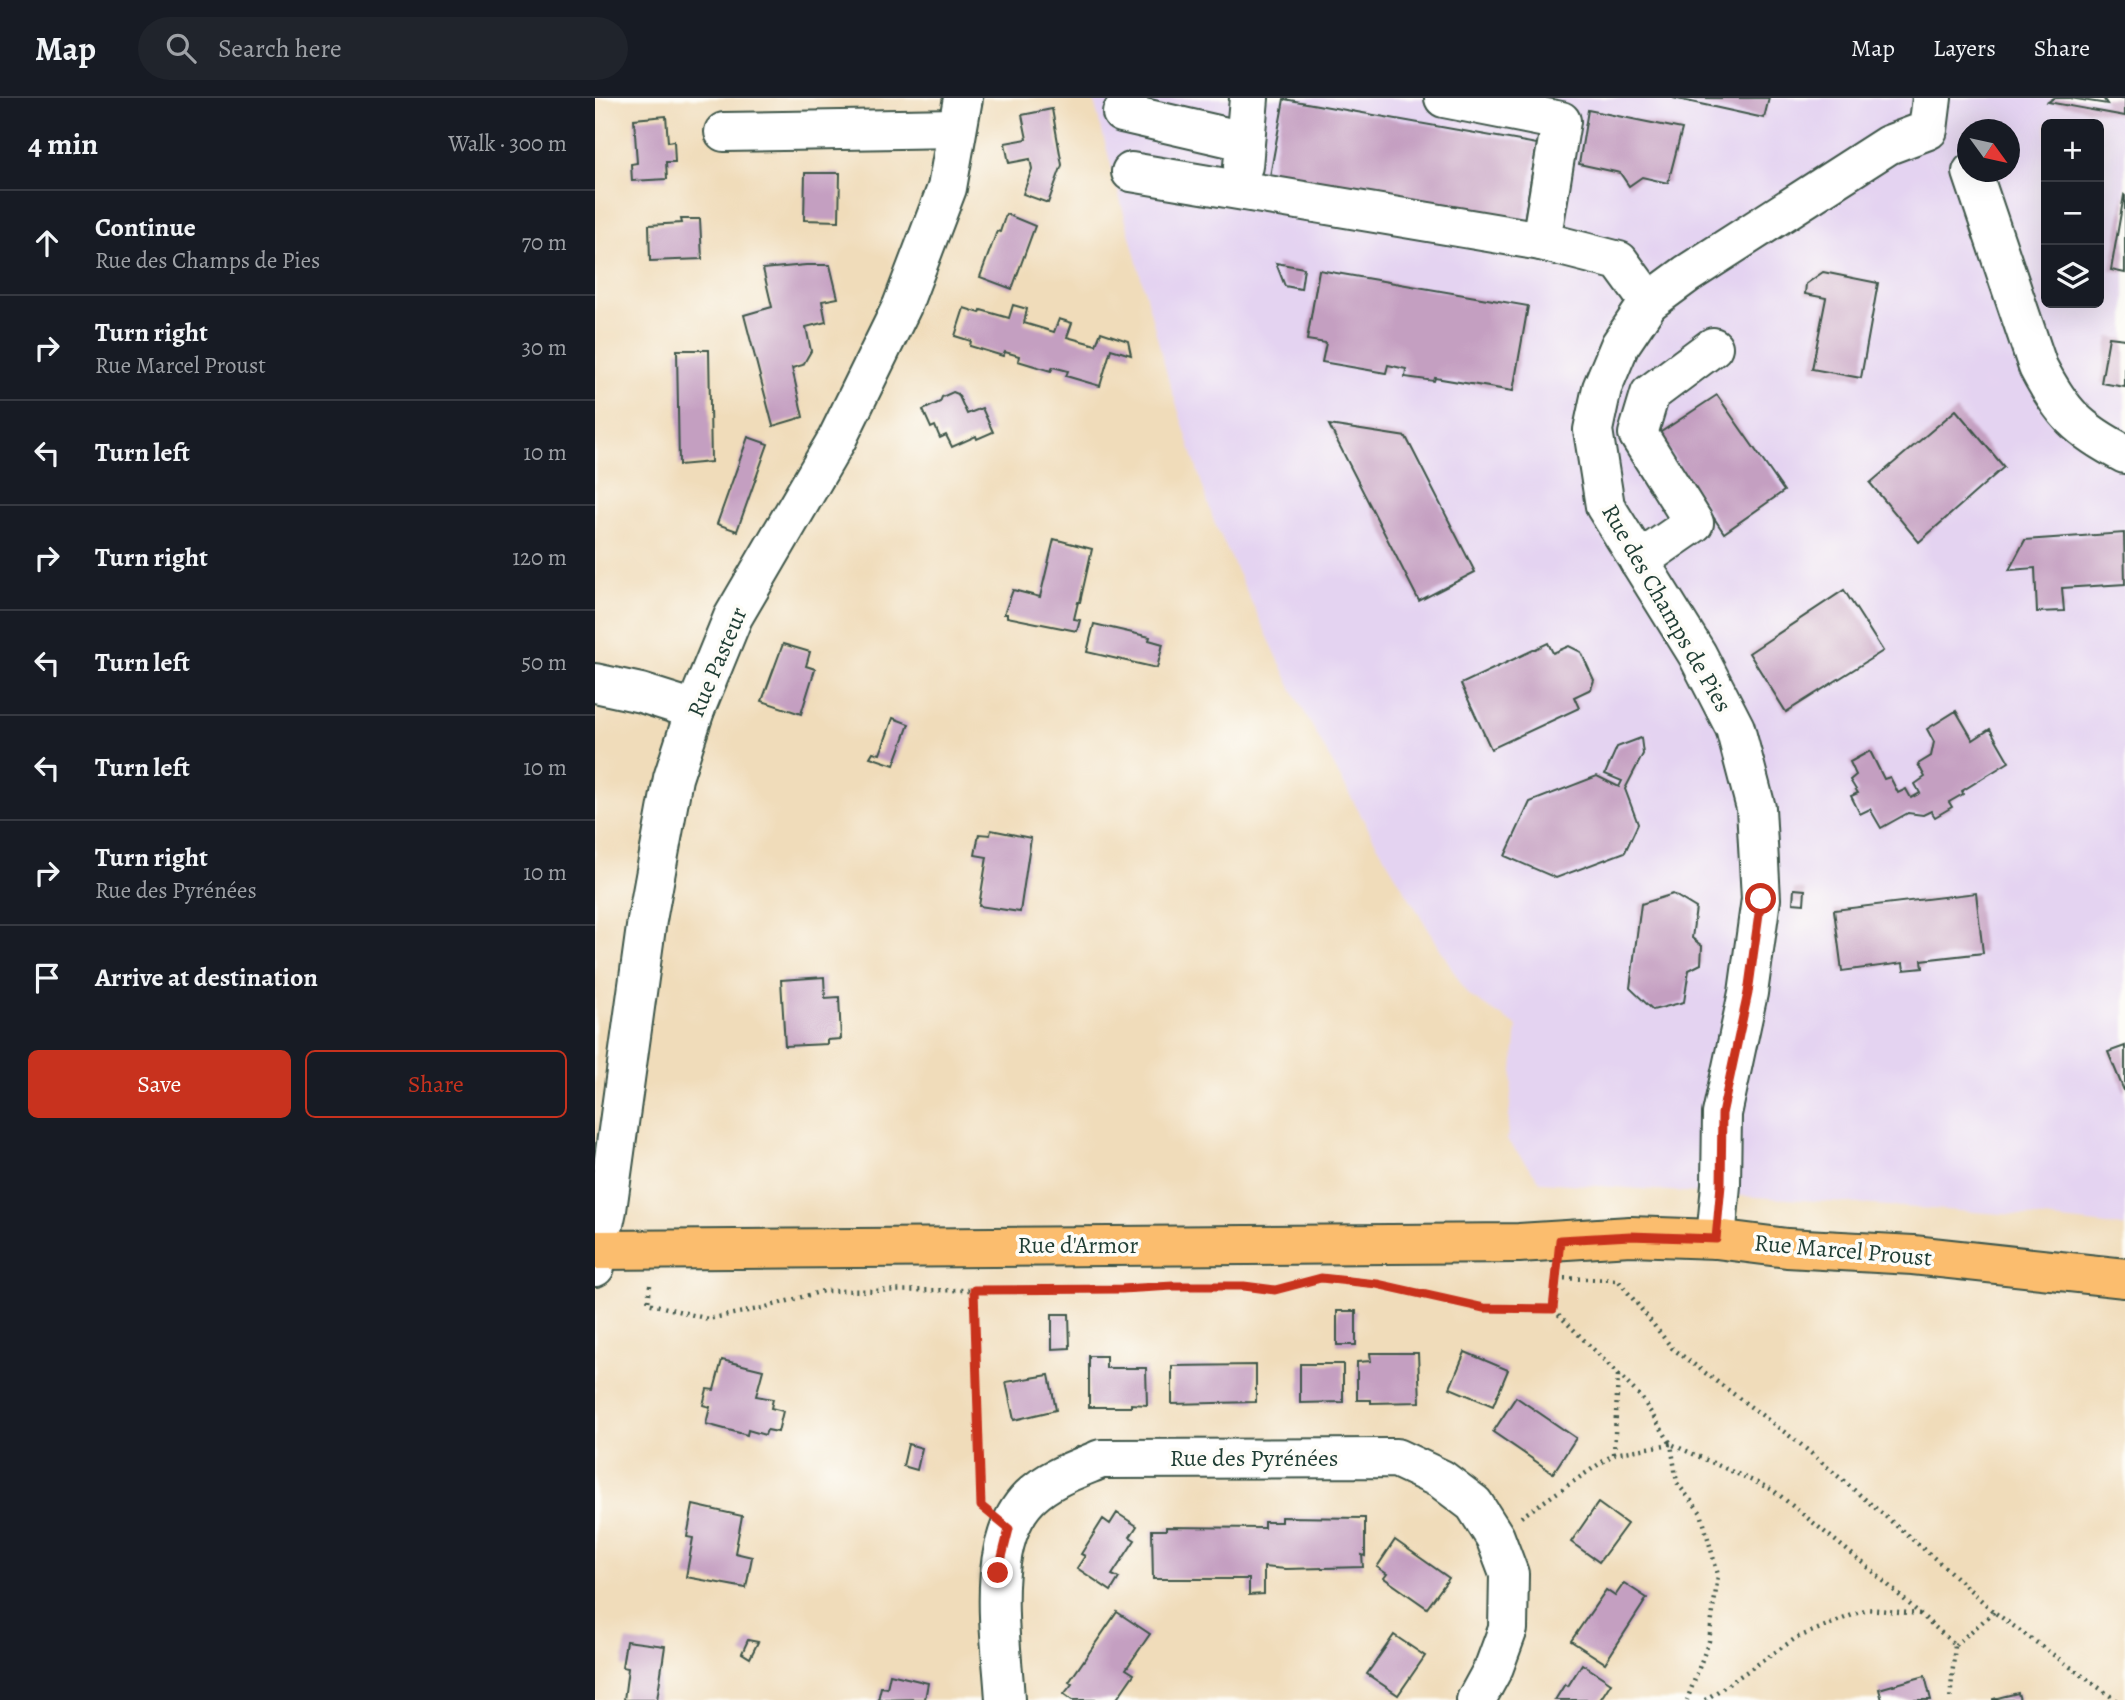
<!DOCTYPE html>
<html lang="en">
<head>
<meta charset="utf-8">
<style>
	body { margin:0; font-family:Alegreya,serif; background:#20242c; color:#f1f3f6 }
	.controls { position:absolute; right:21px; top:21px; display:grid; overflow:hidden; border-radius:10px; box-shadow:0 7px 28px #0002 }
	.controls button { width:63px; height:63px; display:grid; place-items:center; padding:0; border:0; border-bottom:2px solid #363941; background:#171b24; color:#f1f3f6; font:35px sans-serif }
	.compass { position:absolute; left:1362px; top:21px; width:63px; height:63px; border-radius:50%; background:#171b24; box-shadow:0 7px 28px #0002; rotate:123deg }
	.stop { position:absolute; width:21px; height:21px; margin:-16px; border:5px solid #c8321e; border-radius:50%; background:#fff }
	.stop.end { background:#c8321e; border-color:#fff; box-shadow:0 2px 7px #0008 }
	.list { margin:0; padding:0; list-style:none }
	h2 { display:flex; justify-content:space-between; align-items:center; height:91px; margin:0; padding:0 28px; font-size:30px }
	h2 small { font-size:23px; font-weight:400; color:#9ea1a6 }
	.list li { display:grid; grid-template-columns:46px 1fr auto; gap:21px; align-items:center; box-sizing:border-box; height:105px; padding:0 28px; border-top:2px solid #363941 }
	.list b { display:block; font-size:26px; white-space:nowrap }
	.list p { margin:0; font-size:23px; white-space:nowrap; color:#9ea1a6 }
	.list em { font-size:23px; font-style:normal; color:#9ea1a6 }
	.actions { display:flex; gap:14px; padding:21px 28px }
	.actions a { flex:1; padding:16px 0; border:2px solid #c8321e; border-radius:10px; text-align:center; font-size:24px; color:#c8321e }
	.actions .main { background:#c8321e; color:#fff }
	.icon { flex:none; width:38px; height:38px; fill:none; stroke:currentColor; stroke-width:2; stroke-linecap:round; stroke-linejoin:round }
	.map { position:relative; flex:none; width:1530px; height:1602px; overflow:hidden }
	header { display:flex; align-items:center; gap:42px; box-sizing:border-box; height:98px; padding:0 35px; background:#171b24; border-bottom:2px solid #363941 }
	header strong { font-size:33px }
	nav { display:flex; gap:38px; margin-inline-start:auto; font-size:24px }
	.search { width:490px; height:63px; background:#20242c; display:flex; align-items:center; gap:18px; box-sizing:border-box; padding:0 24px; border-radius:38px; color:#9ea1a6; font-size:26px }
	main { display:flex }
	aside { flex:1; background:#171b24 }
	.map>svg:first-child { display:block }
	.built { fill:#e4d3f1; fill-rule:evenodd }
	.building { fill:#c49fc1 }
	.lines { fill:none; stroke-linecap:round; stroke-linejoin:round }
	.minor-casing { stroke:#3e5548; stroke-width:42 }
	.major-casing { stroke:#3e5548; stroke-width:42 }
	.path { stroke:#3e5548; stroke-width:4.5; stroke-dasharray:2 5; stroke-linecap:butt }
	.minor { stroke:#fff; stroke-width:38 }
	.major { stroke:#fbbd6e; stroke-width:38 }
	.route { stroke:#c8321e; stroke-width:9 }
	.labels { text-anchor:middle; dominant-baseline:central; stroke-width:7; stroke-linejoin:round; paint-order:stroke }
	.street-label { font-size:24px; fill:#1f3d34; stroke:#fdfcf7 }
</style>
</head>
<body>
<header>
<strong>Map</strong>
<div class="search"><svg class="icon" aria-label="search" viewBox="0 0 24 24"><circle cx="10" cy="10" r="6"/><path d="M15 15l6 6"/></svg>Search here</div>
<nav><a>Map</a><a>Layers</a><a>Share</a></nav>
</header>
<main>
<aside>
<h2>4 min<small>Walk · 300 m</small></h2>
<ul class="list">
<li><svg class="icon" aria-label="ahead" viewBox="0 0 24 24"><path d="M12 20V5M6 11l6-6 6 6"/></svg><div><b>Continue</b><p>Rue des Champs de Pies</p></div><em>70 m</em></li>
<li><svg class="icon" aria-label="right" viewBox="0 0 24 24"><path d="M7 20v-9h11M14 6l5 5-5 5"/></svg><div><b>Turn right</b><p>Rue Marcel Proust</p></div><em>30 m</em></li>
<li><svg class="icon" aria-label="left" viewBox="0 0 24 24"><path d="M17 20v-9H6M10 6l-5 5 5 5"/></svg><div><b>Turn left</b></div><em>10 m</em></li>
<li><svg class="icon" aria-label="right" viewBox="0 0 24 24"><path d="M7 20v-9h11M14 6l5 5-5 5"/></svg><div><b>Turn right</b></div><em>120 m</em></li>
<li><svg class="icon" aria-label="left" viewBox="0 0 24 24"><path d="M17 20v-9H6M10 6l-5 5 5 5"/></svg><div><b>Turn left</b></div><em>50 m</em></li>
<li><svg class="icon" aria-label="left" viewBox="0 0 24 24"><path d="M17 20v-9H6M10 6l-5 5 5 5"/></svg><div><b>Turn left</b></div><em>10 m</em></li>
<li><svg class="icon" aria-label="right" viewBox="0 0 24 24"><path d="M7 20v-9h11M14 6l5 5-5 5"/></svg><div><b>Turn right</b><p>Rue des Pyrénées</p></div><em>10 m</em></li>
<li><svg class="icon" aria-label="arrive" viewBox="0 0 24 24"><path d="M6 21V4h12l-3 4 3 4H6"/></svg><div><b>Arrive at destination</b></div></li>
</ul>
<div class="actions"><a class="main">Save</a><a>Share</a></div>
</aside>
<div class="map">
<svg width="1530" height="1602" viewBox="0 0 1530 1602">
	<rect width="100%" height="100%" fill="#fdfcf7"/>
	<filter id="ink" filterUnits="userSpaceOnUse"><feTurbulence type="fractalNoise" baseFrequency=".0143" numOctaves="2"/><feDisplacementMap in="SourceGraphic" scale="14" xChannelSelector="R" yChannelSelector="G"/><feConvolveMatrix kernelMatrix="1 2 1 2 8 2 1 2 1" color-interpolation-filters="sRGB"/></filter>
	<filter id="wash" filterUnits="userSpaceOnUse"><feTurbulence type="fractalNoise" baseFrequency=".00686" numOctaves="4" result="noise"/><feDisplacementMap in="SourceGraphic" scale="28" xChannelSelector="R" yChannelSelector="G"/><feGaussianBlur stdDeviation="1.57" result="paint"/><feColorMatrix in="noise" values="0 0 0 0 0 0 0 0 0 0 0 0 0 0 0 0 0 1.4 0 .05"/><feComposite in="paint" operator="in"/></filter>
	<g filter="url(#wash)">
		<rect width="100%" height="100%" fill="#f0dcba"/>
		<!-- built -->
		<path class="built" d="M498,0H1530V1129L1422,1117L946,1084L912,1042L922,928L873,897L779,741L701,599L619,424L573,280ZM1451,26H1504V205H1451ZM1372,32H1414V74H1372Z"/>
		<g id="blocks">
			<!-- building -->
			<g class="building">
				<polygon points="1078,0 1174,0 1169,20"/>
				<polygon points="1459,0 1475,0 1512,6 1508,0 1530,0 1530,18 1453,4"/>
				<polygon points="689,1 942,46 929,123 675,78"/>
				<polygon points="457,11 467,67 453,105 428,96 437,71 435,61 414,65 410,45 432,41 427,17"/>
				<polygon points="993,12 1087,31 1073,85 1047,79 1034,88 1025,75 984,66"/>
				<polygon points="71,18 73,44 79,43 80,64 71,64 72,81 37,83 36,66 42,65 39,21"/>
				<polygon points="210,75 245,75 244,123 209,122"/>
				<polygon points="1529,97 1530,98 1530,175 1516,172"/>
				<polygon points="411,116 440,128 417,191 385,179 402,133 405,134"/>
				<polygon points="86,121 105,121 107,161 55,163 54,127 87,125"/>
				<polygon points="681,165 709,170 706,191 690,188"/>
				<polygon points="211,167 235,167 243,200 227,203 231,224 211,229 216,253 208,267 197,270 208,319 178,328 149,217 177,209 168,171"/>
				<polygon points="724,172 933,208 918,293 840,280 839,283 810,279 811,271 793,267 791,275 727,264 731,245 712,242"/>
				<polygon points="1228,174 1283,185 1266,280 1217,271 1231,200 1210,196 1211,186"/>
				<polygon points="418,207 432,211 429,225 459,234 464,221 477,225 472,239 501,247 506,234 533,243 536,257 516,251 505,288 471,278 473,273 458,269 456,273 423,263 424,258 410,254 408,258 375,248 376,243 360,238 369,210 385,215 386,212 414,220"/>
				<polygon points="1514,239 1530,241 1530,289 1506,285"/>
				<polygon points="82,252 114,252 116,364 84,367"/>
				<polygon points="358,294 363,296 372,316 387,310 398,334 382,341 381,338 357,349 351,337 345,340 340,328 336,330 328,312 345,304 347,299"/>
				<polygon points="1122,297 1189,393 1129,435 1063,336"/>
				<polygon points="1361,312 1409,369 1324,444 1275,385"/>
				<polygon points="734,327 811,339 880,474 824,503"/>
				<polygon points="153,339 173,346 142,433 122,426"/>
				<polygon points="1529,435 1530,486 1467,490 1469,513 1442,514 1440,470 1414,472 1430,442"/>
				<polygon points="459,441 497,451 485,504 483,504 479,521 485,522 482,533 412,519 412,516 409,516 418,492 445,499"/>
				<polygon points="1249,492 1288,553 1191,614 1154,555"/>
				<polygon points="499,526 555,539 554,542 568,546 562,570 492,554"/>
				<polygon points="953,545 958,555 974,548 986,554 999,582 996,591 979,599 984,610 896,651 866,586"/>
				<polygon points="188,546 215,554 211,568 220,571 206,616 167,603"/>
				<polygon points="1361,613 1378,642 1395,631 1414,664 1367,693 1368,696 1354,704 1357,709 1340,719 1336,713 1328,717 1313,715 1286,730 1275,711 1265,716 1256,698 1263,695 1255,682 1261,677 1255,664 1275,653 1289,681 1295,679 1303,695 1311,691 1316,700 1325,695 1320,686 1330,679 1323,666 1336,658 1339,644 1332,631"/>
				<polygon points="298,620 314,626 299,667 275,659 278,654 285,656"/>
				<polygon points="1046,640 1048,656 1030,691 1043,726 1030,754 961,780 910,758 935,704 1002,678 1024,689 1027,683 1010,676 1022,649"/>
				<polygon points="396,732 436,740 425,814 384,808 392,759 380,757 384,736 395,737"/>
				<polygon points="1199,791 1210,792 1209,806 1198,805"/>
				<polygon points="1381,795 1388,855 1327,862 1328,870 1309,872 1308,865 1247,873 1239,812"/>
				<polygon points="1078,796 1101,810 1097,840 1107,848 1106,866 1094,872 1089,904 1058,912 1035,890 1046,806"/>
				<polygon points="229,879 230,900 244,899 246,941 232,942 232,946 190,948 186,882"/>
				<polygon points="1530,948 1530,995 1513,954"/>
				<rect x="742" y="1213" width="19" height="34"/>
				<polygon points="457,1216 474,1216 475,1250 457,1251"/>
				<polygon points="870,1254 913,1272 898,1308 855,1290"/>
				<polygon points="775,1255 823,1255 825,1304 776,1305 776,1302 762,1302 762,1264 776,1263"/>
				<polygon points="494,1258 511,1258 511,1270 551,1270 552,1307 536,1306 536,1309 494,1309"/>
				<polygon points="127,1262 168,1272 161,1298 178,1301 176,1310 188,1313 183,1334 172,1332 170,1337 153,1332 152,1337 111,1326 115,1309 108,1307 112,1291 119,1292"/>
				<polygon points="705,1266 748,1266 748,1304 705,1305"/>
				<polygon points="661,1267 661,1304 577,1306 577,1268"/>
				<polygon points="454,1277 461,1312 419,1322 411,1284"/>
				<polygon points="921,1299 981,1340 958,1375 898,1334"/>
				<polygon points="313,1346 327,1350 322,1372 308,1368"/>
				<polygon points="1003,1405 1032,1426 1004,1464 976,1444"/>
				<polygon points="98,1407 147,1418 140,1455 157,1459 151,1490 91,1479 98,1440 92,1439"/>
				<polygon points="522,1415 542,1428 535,1439 540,1442 517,1477 524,1480 516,1493 482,1470 490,1458 486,1456 508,1421 515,1426"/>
				<polygon points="686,1419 770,1420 770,1458 767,1457 768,1469 691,1471 669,1469 669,1496 654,1497 654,1481 558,1481 557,1432 571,1432 571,1429 669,1430 669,1424 686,1424"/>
				<polygon points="800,1442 854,1480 832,1510 789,1480 792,1476 782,1469"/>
				<polygon points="1029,1485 1052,1500 1010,1565 976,1543 1011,1492 1020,1498"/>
				<polygon points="522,1514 555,1536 531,1571 539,1576 521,1602 477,1602 469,1596 477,1586 474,1584"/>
				<polygon points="799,1537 830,1558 803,1597 772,1576"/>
				<polygon points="153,1542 163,1544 155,1560 147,1555"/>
				<polygon points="31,1543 70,1548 62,1602 29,1602 33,1570 27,1569"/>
				<polygon points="987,1566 1016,1585 1005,1602 960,1602 970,1586 973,1588"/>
				<polygon points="295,1576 333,1585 330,1601 283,1602 286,1589 292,1590"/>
				<polygon points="1330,1578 1336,1602 1287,1602 1284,1591"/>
				<polygon points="1423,1595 1425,1602 1398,1602 1398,1601"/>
			</g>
		</g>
	</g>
	<g filter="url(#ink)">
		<use href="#blocks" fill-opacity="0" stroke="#3e5548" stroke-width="2"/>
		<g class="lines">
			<!-- minor casing -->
			<g class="minor-casing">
				<g id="minor">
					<polyline points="849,0 966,23 946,143"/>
					<polyline points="527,15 649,43"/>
					<polyline points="129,34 362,30"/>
					<polyline points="648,68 654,0"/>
					<polyline points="536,74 946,143 1024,163 1054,204"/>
					<path d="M1377,74L1443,269C1467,315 1483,332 1530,356"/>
					<polyline points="1044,463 1099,425 1043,336 1055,296 1118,249"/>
					<polyline points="0,585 46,595 100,612"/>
					<polyline points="1121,1141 1126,1087 1127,1016 1153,895 1166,801 1161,710 1140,630 1102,556 1010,408 998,332 1007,290 1025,247 1054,204 1092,176 1293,47 1333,32 1337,0"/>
					<polyline points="0,1169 12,1112 52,822 78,680 100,612 138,519 242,341 307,208 352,90 368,0"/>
					<path d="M410,1602C407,1542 388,1445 435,1399C454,1380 482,1371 506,1361L801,1360L846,1381L879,1406L900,1439L914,1476L913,1531L899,1569L881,1602"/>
				</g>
			</g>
			<!-- major casing -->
			<g class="major-casing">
				<polyline id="major" points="0,1152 924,1145 1035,1138 1121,1141 1192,1150 1318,1157 1530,1180"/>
			</g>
			<!-- path -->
			<g class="path">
				<polyline points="962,1177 958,1211 1046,1299 1076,1346 1178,1392 1274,1470 1360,1547 1355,1602"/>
				<polyline points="962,1180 1023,1182 1077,1250 1204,1345 1351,1470 1399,1514 1521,1602"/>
				<polyline points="759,1184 782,1186 889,1210 958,1211"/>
				<polyline points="55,1187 53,1205 113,1221 168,1210 228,1193 527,1191 578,1188 649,1188 680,1192 712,1184"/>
				<polyline points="379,1192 387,1408"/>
				<polyline points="1019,1356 1023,1277"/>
				<polyline points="926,1419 1019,1356 1076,1346 1082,1385 1106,1415 1123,1477 1114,1543 1092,1602"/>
				<polyline points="1360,1547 1399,1514"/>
				<polyline points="1110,1602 1201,1540 1272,1511 1325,1516"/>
			</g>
			<!-- minor -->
			<use href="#minor" class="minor"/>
			<!-- major -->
			<use href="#major" class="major"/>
		</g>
	</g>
	<g class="lines" filter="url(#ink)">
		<!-- route -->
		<polyline class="route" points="403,1475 414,1431 386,1408 379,1192 527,1191 578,1188 649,1188 680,1192 726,1180 782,1186 889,1210 958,1211 965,1142 1035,1138 1121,1141 1126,1087 1127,1016 1153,895 1166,801"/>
	</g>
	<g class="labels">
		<!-- street labels -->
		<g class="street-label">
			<text transform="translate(1072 510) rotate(60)">Rue des Champs de Pies</text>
			<text transform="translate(122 564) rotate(-67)">Rue Pasteur</text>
			<text x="483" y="1147">Rue d'Armor</text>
			<text transform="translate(1248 1152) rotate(5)">Rue Marcel Proust</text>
			<text x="659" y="1360">Rue des Pyrénées</text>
		</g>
	</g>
</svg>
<div class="controls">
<button>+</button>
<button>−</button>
<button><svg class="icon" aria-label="layers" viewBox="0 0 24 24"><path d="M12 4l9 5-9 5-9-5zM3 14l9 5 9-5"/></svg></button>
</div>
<svg class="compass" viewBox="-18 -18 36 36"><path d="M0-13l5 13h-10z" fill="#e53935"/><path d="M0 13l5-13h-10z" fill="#9ea1a6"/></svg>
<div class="stop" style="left:1166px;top:801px"></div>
<div class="stop end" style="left:403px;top:1475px"></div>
</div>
</main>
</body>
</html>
